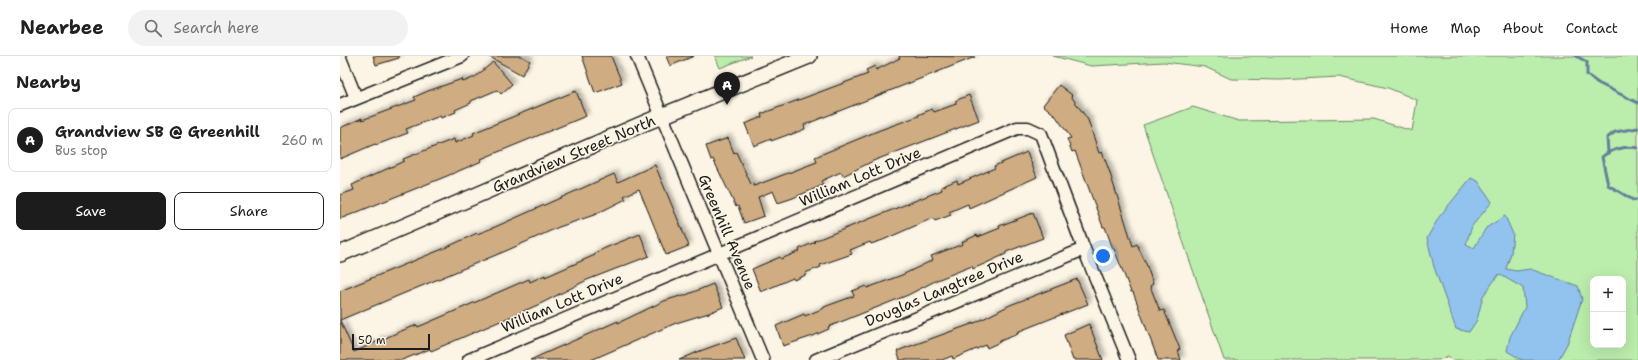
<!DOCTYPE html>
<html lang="en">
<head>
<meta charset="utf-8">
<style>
	body { margin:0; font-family:"Shantell Sans",sans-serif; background:#f2f2f2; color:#202124 }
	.controls { position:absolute; right:12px; bottom:12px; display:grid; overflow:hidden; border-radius:8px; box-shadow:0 4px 16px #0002 }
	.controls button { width:36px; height:36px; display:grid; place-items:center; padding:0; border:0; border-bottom:1px solid #e0e0e0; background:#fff; color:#202124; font:20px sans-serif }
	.scale { position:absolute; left:12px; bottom:10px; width:78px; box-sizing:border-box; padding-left:4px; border:2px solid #1c1c1c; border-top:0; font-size:11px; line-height:14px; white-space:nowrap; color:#1c1c1c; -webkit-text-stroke:3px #fcf5e5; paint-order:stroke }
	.you { position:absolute; left:763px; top:200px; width:14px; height:14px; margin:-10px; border:3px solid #fff; border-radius:50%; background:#1a73e8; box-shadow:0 0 0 6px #1a73e833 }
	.badge { display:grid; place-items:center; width:26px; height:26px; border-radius:50%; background:#1c1c1c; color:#fff; font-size:13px; font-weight:700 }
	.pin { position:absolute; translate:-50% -33px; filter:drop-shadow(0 1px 2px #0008) }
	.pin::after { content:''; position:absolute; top:21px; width:14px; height:12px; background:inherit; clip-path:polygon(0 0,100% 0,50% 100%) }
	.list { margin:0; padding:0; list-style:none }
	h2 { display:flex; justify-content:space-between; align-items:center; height:52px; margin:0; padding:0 16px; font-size:17px }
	h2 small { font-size:13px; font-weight:400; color:#757577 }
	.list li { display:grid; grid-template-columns:26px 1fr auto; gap:12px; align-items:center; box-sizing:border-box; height:64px; margin:0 8px 8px; padding:0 8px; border:1px solid #e0e0e0; border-radius:8px }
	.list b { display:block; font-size:15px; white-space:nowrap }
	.list p { margin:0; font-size:13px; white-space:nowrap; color:#757577 }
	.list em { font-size:13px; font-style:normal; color:#757577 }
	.actions { display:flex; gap:8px; padding:12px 16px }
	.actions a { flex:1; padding:9px 0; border:1px solid #1c1c1c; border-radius:8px; text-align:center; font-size:14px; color:#1c1c1c }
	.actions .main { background:#1c1c1c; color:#fff }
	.icon { flex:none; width:22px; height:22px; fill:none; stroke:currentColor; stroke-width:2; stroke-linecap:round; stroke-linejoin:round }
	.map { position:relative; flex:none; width:1298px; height:304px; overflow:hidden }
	header { display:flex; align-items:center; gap:24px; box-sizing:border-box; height:56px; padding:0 20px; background:#fff; border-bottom:1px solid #e0e0e0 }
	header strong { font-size:19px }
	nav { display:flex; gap:22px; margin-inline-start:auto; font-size:14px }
	.search { width:280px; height:36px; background:#f2f2f2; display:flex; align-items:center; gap:10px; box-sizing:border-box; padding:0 14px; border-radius:22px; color:#757577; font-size:15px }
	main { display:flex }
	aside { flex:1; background:#fff }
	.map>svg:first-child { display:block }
	.green { fill:#bbedac; stroke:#6c8464; fill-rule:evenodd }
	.water { fill:#92c3ee; stroke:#63809a }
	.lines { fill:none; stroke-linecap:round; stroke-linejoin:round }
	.stream { stroke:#63809a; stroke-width:3 }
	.building { fill:#cfac81; stroke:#1c1c1c; filter:url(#shadow) }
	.minor-casing { stroke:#1c1c1c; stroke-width:15 }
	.tertiary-casing { stroke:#1c1c1c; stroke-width:18 }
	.minor { stroke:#fcf5e5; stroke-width:12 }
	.tertiary { stroke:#fcf5e5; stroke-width:15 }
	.labels { text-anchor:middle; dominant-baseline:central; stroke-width:3; stroke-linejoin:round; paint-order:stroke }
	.street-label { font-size:15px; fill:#1c1c1c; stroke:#fcf5e5 }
</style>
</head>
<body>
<header>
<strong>Nearbee</strong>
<div class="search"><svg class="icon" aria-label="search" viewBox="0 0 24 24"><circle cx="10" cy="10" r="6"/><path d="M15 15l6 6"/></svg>Search here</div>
<nav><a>Home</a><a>Map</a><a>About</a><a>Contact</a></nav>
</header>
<main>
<aside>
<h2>Nearby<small></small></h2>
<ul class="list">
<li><span class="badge">A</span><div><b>Grandview SB @ Greenhill</b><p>Bus stop</p></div><em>260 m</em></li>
</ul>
<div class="actions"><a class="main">Save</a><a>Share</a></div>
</aside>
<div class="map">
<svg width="1298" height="304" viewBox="0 0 1298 304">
	<defs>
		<filter id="shadow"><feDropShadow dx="3.5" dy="-3.5" stdDeviation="2" flood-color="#0004"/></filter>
	</defs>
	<rect width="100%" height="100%" fill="#fcf5e5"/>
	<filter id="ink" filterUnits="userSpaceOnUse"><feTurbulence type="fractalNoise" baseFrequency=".025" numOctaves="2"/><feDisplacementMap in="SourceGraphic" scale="8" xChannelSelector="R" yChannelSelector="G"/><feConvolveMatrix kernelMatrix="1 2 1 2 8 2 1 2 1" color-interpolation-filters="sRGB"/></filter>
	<g filter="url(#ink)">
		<!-- green -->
		<g class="green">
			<polygon points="375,0 411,0 380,12"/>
			<path d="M713,0H1298V304H1113L1108,300L1099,304H884L803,69L853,51L899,65L1034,63L1072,75L1077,44L1048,32L999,21L940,24L891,23L865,11L824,6L751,10ZM1253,223H1283V289H1253Z"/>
		</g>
		<!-- water -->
		<polygon class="water" points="1131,122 1138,125 1152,146 1132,170 1126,188 1134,192 1146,172 1165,160 1173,178 1171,197 1166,213 1176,215 1190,213 1238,230 1242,243 1227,288 1218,304 1182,304 1167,295 1170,281 1185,251 1183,232 1159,218 1143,240 1137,264 1129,276 1116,273 1094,211 1087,182 1099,161"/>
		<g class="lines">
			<!-- stream -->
			<g class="stream">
				<polyline points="1236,0 1247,6 1247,19 1258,27 1298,47"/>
				<path d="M1298,92C1286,90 1271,93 1262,101L1268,129L1293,144H1298"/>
				<polyline points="1268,96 1267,82 1275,76 1298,72"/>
			</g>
		</g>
		<!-- building -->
		<g class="building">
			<polygon points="33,0 59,0 59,2 36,9"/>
			<polygon points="148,0 181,0 190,5 182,19"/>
			<polygon points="242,0 271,0 282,27 255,37"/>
			<polygon points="326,0 354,0 330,10"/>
			<polygon points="559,0 635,1 464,69 465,73 450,79 450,78 431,85 431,83 414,90 405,68 422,61 421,58 528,18 526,14 535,10 536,14 560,2"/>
			<polygon points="153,6 172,28 161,38 157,34 131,45 131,47 115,54 116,56 101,62 100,60 66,73 68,77 36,89 35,88 0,103 0,72 22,62 22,64 76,44 74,41 88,35 122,23 123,26 135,21"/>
			<polygon points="719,29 732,39 731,40 748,64 759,97 762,96 769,114 793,190 797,188 807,210 813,228 810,230 820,255 824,254 840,293 838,294 841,304 818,304 793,236 791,236 774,193 773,193 765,171 763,171 735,95 732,96 727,83 731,82 715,59 703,49"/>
			<polygon points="236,35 246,60 141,103 142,105 107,120 0,163 0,139 14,134 12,129 64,105 63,103 114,83 115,87 134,79 133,77"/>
			<polygon points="629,39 639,64 533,105 503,120 501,116 481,125 483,129 453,142 438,147 433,135 418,141 424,160 404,167 398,150 396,151 373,103 371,104 366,90 388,82 394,97 396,96 411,128 413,127 414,130 477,106 475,101 540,74 579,60 578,59 592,53 594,56 616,48 615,45"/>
			<polygon points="687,96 697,121 629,152 628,148 609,156 611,159 595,165 593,162 543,184 531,188 530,186 510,194 512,198 480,209 481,211 465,217 466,219 454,224 453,222 421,236 412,213 440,201 441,203 460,195 459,193 475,186 474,185 602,134 601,131 617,124 618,128 655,112 654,110"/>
			<polygon points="315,109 349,190 326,199 299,133 284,140 286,143 254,159 219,171 168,194 0,264 14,296 61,275 77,269 78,271 189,223 190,226 205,219 205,221 255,199 254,197 270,190 300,178 309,200 247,224 200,248 91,295 90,293 62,304 0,304 0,235 105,192 137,177 137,178 155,171 274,118 278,126"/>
			<polygon points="693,157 703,182 666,196 666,198 633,213 632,210 597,224 568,239 488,271 489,273 473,280 443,290 436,270 464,258 465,260 484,252 484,251 514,240 512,235 526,230 527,232 562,219 593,204 591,200 623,188 622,186 637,179 638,181 660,172 659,170"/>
			<polygon points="737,223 748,248 677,276 678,278 660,285 660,286 647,292 646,289 613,303 612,300 602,304 560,304 557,295 637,266 670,249"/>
			<polygon points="373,228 383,251 369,257 336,267 251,304 190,304 278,265 278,267 324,245 340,240 341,241"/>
			<polygon points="749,268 763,304 733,304 724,279"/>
			<polygon points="396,282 405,304 339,304 360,295"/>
		</g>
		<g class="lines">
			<!-- minor casing -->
			<g class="minor-casing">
				<g id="minor">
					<polyline points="297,0 423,304"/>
					<polyline points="0,2 16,42"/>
					<polyline points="0,49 122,0"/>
					<polyline points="129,304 677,72 688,72 701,78 744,193 789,304"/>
					<polyline points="476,304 744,193"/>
				</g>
			</g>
			<!-- tertiary casing -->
			<g class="tertiary-casing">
				<polyline id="tertiary" points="0,198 307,66 469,0"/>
			</g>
			<!-- minor -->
			<use href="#minor" class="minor"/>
			<!-- tertiary -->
			<use href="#tertiary" class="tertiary"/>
		</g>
	</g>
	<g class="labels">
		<!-- street labels -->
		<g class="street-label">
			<text transform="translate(234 98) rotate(-23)">Grandview Street North</text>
			<text transform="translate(520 121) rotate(-23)">William Lott Drive</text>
			<text transform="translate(387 176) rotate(67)">Greenhill Avenue</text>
			<text transform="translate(604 233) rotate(-23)">Douglas Langtree Drive</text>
			<text transform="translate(222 247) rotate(-23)">William Lott Drive</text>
		</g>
	</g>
</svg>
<div class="controls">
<button>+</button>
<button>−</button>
</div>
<div class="scale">50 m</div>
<div class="you"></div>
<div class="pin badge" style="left:387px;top:49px">A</div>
</div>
</main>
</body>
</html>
